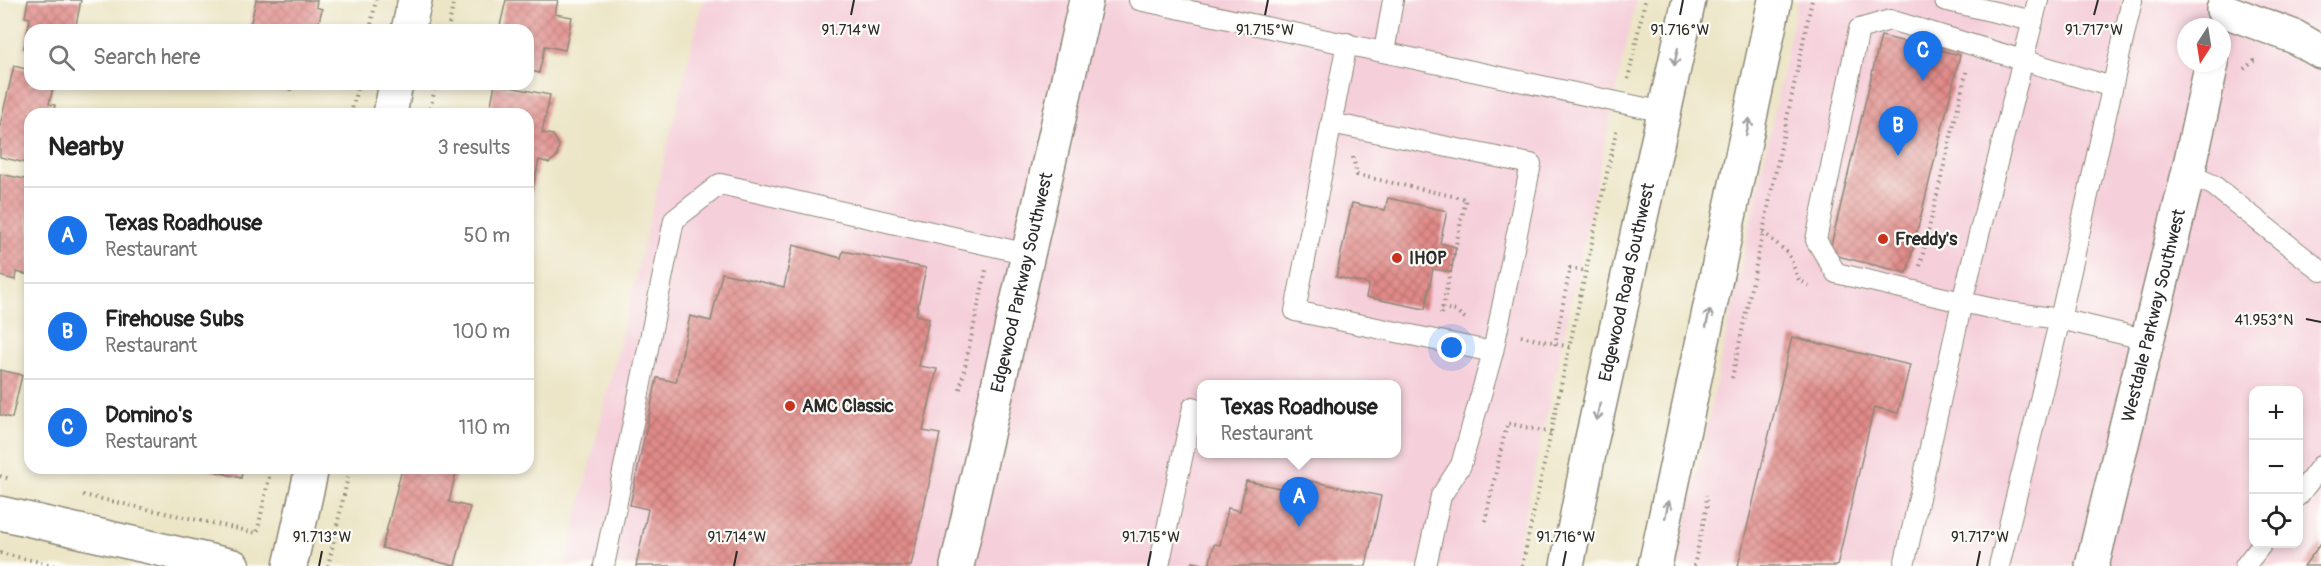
<!DOCTYPE html>
<html lang="en">
<head>
<meta charset="utf-8">
<style>
	body { margin:0; font-family:Pangolin,sans-serif; background:#f2f2f2; color:#222 }
	.controls { position:absolute; right:18px; bottom:18px; display:grid; overflow:hidden; border-radius:12px; box-shadow:0 3px 9px #0003 }
	.controls button { width:54px; height:54px; display:grid; place-items:center; padding:0; border:0; border-bottom:2px solid #e0e0e0; background:#fff; color:#222; font:30px sans-serif }
	.compass { position:absolute; left:2177px; top:18px; width:54px; height:54px; border-radius:50%; background:#fff; box-shadow:0 3px 9px #0003; rotate:192deg }
	.you { position:absolute; left:1452px; top:348px; width:21px; height:21px; margin:-15px; border:4px solid #fff; border-radius:50%; background:#1a73e8; box-shadow:0 0 0 9px #1a73e833 }
	.badge { display:grid; place-items:center; width:39px; height:39px; border-radius:50%; background:#1a73e8; color:#fff; font-size:20px; font-weight:700 }
	.pin { position:absolute; translate:-50% -50px; filter:drop-shadow(0 2px 3px #0008) }
	.pin::after { content:''; position:absolute; top:32px; width:21px; height:18px; background:inherit; clip-path:polygon(0 0,100% 0,50% 100%) }
	.popup { position:absolute; left:1197px; top:380px; width:204px; height:78px; box-sizing:border-box; display:grid; place-content:center; border-radius:12px; background:#fff; filter:drop-shadow(0 2px 4px #0005); font-size:20px; white-space:nowrap; color:#767676 }
	.popup b { font-size:22px; color:#222 }
	.popup::after { content:''; position:absolute; left:50%; top:100%; margin-left:-12px; border:12px solid transparent; border-top-color:#fff }
	.list { margin:0; padding:0; list-style:none }
	h2 { display:flex; justify-content:space-between; align-items:center; height:78px; margin:0; padding:0 24px; font-size:26px }
	h2 small { font-size:20px; font-weight:400; color:#767676 }
	.list li { display:grid; grid-template-columns:39px 1fr auto; gap:18px; align-items:center; box-sizing:border-box; height:96px; padding:0 24px; border-top:2px solid #e0e0e0 }
	.list b { display:block; font-size:22px; white-space:nowrap }
	.list p { margin:0; font-size:20px; white-space:nowrap; color:#767676 }
	.list em { font-size:20px; font-style:normal; color:#767676 }
	.icon { flex:none; width:33px; height:33px; fill:none; stroke:currentColor; stroke-width:2; stroke-linecap:round; stroke-linejoin:round }
	.map { position:relative; flex:none; width:2321px; height:566px; overflow:hidden }
	.search { position:absolute; background:#fff; box-shadow:0 3px 9px #0003; left:24px; top:24px; width:510px; height:66px; display:flex; align-items:center; gap:15px; box-sizing:border-box; padding:0 21px; border-radius:18px; color:#767676; font-size:22px }
	.panel { position:absolute; background:#fff; box-shadow:0 3px 9px #0003; left:24px; top:108px; width:510px; height:366px; border-radius:18px }
	.map>svg:first-child { display:block }
	.built { fill:#f5cfda; fill-rule:evenodd }
	.building { fill:url(#building-cross-hatch) }
	.lines { fill:none; stroke-linecap:round; stroke-linejoin:round }
	.lane-casing { stroke:#8c8878; stroke-width:22 }
	.street-casing { stroke:#8c8878; stroke-width:36 }
	.primary-casing { stroke:#8c8878; stroke-width:36 }
	.path { stroke:#8c8878; stroke-width:4; stroke-dasharray:1.5 4.5; stroke-linecap:butt }
	.lane { stroke:#fff; stroke-width:20 }
	.street { stroke:#fff; stroke-width:33 }
	.primary { stroke:#fff; stroke-width:33 }
	.oneway { stroke:#a0a0a0 }
	.ticks { fill:none; stroke:#2b2b2b; stroke-width:2 }
	.poi-dot { fill:#c8321e; stroke:#fdfcf7; stroke-width:2 }
	.labels { text-anchor:middle; dominant-baseline:central; stroke-width:4.5; stroke-linejoin:round; paint-order:stroke }
	.poi-label { font-size:18px; font-weight:bold; fill:#2b2b2b; stroke:#fdfcf7; text-anchor:start }
	.street-label { font-size:18px; fill:#2b2b2b; stroke:#fdfcf7 }
	.ticks-label { font-size:15px; text-anchor:middle; fill:#2b2b2b; stroke:#fdfcf7; stroke-width:4.5; stroke-linejoin:round; paint-order:stroke }
</style>
</head>
<body>
<div class="map">
<svg width="2321" height="566" viewBox="0 0 2321 566">
	<defs>
		<pattern id="building-cross-hatch" width="8" height="8" patternUnits="userSpaceOnUse" patternTransform="scale(1.5)"><rect width="8" height="8" fill="#e18b89"/><path d="M0 0l8 8M0 8l8-8" fill="none" stroke="#b77270"/></pattern>
	</defs>
	<rect width="100%" height="100%" fill="#fdfcf7"/>
	<filter id="ink" filterUnits="userSpaceOnUse"><feTurbulence type="fractalNoise" baseFrequency=".0167" numOctaves="2"/><feDisplacementMap in="SourceGraphic" scale="12" xChannelSelector="R" yChannelSelector="G"/><feConvolveMatrix kernelMatrix="1 2 1 2 8 2 1 2 1" color-interpolation-filters="sRGB"/></filter>
	<filter id="wash" filterUnits="userSpaceOnUse"><feTurbulence type="fractalNoise" baseFrequency=".008" numOctaves="4" result="noise"/><feDisplacementMap in="SourceGraphic" scale="24" xChannelSelector="R" yChannelSelector="G"/><feGaussianBlur stdDeviation="1.35" result="paint"/><feColorMatrix in="noise" values="0 0 0 0 0 0 0 0 0 0 0 0 0 0 0 0 0 1.4 0 .05"/><feComposite in="paint" operator="in"/></filter>
	<g filter="url(#wash)">
		<rect width="100%" height="100%" fill="#ece5c6"/>
		<!-- built -->
		<g class="built">
			<path d="M703,0H1636L1514,566H565ZM1202,384H1396V454H1202Z"/>
			<path d="M1798,0H2321V566H1677ZM2186,27H2222V63H2186ZM2254,390H2298V544H2254Z"/>
		</g>
		<g id="blocks">
			<!-- building -->
			<g class="building">
				<polygon points="28,0 81,0 75,30 30,30 30,49 24,48 30,18 25,17"/>
				<polygon points="256,0 317,0 316,7 322,9 317,30 249,30"/>
				<polygon points="506,0 558,0 555,14 572,17 565,50 545,46 539,73 528,70 528,30 499,30"/>
				<polygon points="1881,36 1960,55 1907,273 1829,254"/>
				<polygon points="14,66 30,70 30,84 54,84 49,104 55,105 53,114 30,114 30,164 0,157 0,125"/>
				<polygon points="268,84 292,84 291,90"/>
				<polygon points="495,84 550,95 542,133 553,135 559,145 557,156 549,163 539,160 531,197 528,196 528,114 489,114"/>
				<polygon points="220,109 237,113 237,114 218,114"/>
				<polygon points="0,174 30,180 28,224 30,225 30,275 16,272 15,280 0,276"/>
				<polygon points="1388,198 1447,211 1440,243 1456,247 1451,272 1433,269 1425,309 1366,297 1369,284 1336,277 1352,203 1385,210"/>
				<polygon points="793,245 841,258 843,251 926,268 916,315 929,318 919,366 937,369 923,431 940,434 911,566 636,566 648,509 630,505 657,378 676,382 690,316 711,321 722,273 784,287"/>
				<polygon points="1792,337 1910,365 1898,413 1874,407 1837,566 1738,566"/>
				<polygon points="0,370 22,375 12,418 0,415"/>
				<polygon points="203,468 243,468 241,478"/>
				<polygon points="402,468 457,468 449,502 470,507 455,566 382,548"/>
				<polygon points="1301,479 1381,496 1366,566 1209,566 1214,544 1220,545 1228,508 1240,511 1246,481 1299,492"/>
				<polygon points="2321,543 2321,566 2304,566"/>
				<polygon points="1193,562 1207,565 1207,566 1192,566"/>
			</g>
		</g>
	</g>
	<g filter="url(#ink)">
		<use href="#blocks" fill-opacity="0" stroke="#8c8878" stroke-width="1.5"/>
		<g class="lines">
			<!-- lane casing -->
			<g class="lane-casing">
				<g id="lane">
					<polyline points="1139,0 1664,112"/>
					<polyline points="1944,0 2033,21"/>
					<polyline points="2132,0 2060,319 2148,340"/>
					<polyline points="1384,52 1393,0"/>
					<polyline points="1331,123 1531,164 1493,352 1295,311 1347,43"/>
					<polyline points="2188,174 2213,185 2321,271"/>
					<polyline points="2298,496 2321,466"/>
					<polyline points="604,566 674,220 720,184 1028,254"/>
					<polyline points="1159,566 1193,407"/>
					<polyline points="1426,566 1441,496 1461,465 1493,352"/>
					<polyline points="1904,566 1962,302 1836,273 1816,240 1859,29 1890,20 2112,87"/>
					<polyline points="1999,566 2060,319 2008,312 1962,302 2038,0"/>
					<polyline points="2245,566 2262,544"/>
				</g>
			</g>
			<!-- street casing -->
			<g class="street-casing">
				<g id="street">
					<polyline points="2223,10 2295,37 2321,52"/>
					<polyline points="408,30 415,0"/>
					<polyline points="390,114 396,84"/>
					<polyline points="0,513 233,566"/>
					<polyline points="290,566 312,468"/>
					<path id="s1" d="M957,566L1086,0"/>
					<path id="s2" d="M2092,566L2188,174L2212,63"/>
				</g>
			</g>
			<!-- primary casing -->
			<g class="primary-casing">
				<g id="primary">
					<path id="s3" d="M1567,566L1591,443L1689,0"/>
					<polyline points="1655,566 1775,0"/>
				</g>
			</g>
			<!-- path -->
			<g class="path">
				<polyline points="370,30 376,0"/>
				<polyline points="448,30 454,0"/>
				<polyline points="2244,69 2254,61 2258,61"/>
				<polyline points="1628,79 1645,0"/>
				<polyline points="351,114 358,84"/>
				<polyline points="429,114 436,84"/>
				<polyline points="1353,157 1357,175 1466,199 1441,314"/>
				<polyline points="1763,232 1788,253 1799,280 1813,288"/>
				<polyline points="1920,266 1967,69"/>
				<polyline points="1442,308 1456,311 1466,319"/>
				<polyline points="1521,336 1570,347"/>
				<polyline points="1555,345 1570,268 1586,271"/>
				<polyline points="1732,378 1812,0"/>
				<polyline points="960,389 986,270"/>
				<polyline points="0,476 11,479"/>
				<polyline points="83,495 257,533 271,468"/>
				<polyline points="1485,521 1507,423 1552,433"/>
				<polyline points="0,553 57,566"/>
				<polyline points="328,566 350,468"/>
				<polyline points="1522,566 1617,127"/>
				<polyline points="1694,566 1707,505 1706,495"/>
			</g>
			<!-- lane -->
			<use href="#lane" class="lane"/>
			<!-- street -->
			<use href="#street" class="street"/>
			<!-- primary -->
			<use href="#primary" class="primary"/>
		</g>
		<!-- one-way arrows -->
		<defs><path id="oneway-shaft" d="M-6 0H5M1.5-3L5.5 0L1.5 3" fill="none" stroke-width="1.6" stroke-linecap="round" stroke-linejoin="round" transform="scale(1.5)"/></defs>
		<g class="oneway">
			<use href="#oneway-shaft" transform="translate(1676 57) rotate(102)"/>
			<use href="#oneway-shaft" transform="translate(1748 127) rotate(-78)"/>
			<use href="#oneway-shaft" transform="translate(1708 318) rotate(-78)"/>
			<use href="#oneway-shaft" transform="translate(1598 412) rotate(102)"/>
			<use href="#oneway-shaft" transform="translate(1667 509) rotate(-78)"/>
		</g>
	</g>
	<!-- ticks -->
	<path class="ticks" d="M851,15L854,0M1265,15L1268,0M1680,15L1683,0M2094,15L2098,0M2306,319L2321,322M319,566L322,551M734,566L737,551M1148,566L1151,551M1563,566L1566,551M1977,566L1980,551"/>
	<!-- markers -->
	<g class="poi-dot">
		<circle cx="1883" cy="239" r="6"/>
		<circle cx="1397" cy="258" r="6"/>
		<circle cx="790" cy="406" r="6"/>
	</g>
	<g class="labels">
		<!-- poi labels -->
		<g class="poi-label">
			<text x="1895" y="239">Freddy's</text>
			<text x="1409" y="258">IHOP</text>
			<text x="802" y="406">AMC Classic</text>
		</g>
		<!-- street labels -->
		<g class="street-label">
			<text stroke="none"><textPath href="#s1" startOffset="291">Edgewood Parkway Southwest</textPath></text>
			<text stroke="none"><textPath href="#s3" startOffset="290">Edgewood Road Southwest</textPath></text>
			<text stroke="none"><textPath href="#s2" startOffset="258">Westdale Parkway Southwest</textPath></text>
		</g>
	</g>
	<g class="ticks-label">
		<text x="851" y="35">91.714°W</text>
		<text x="1265" y="35">91.715°W</text>
		<text x="1680" y="35">91.716°W</text>
		<text x="2094" y="35">91.717°W</text>
		<text x="2264" y="325">41.953°N</text>
		<text x="322" y="542">91.713°W</text>
		<text x="737" y="542">91.714°W</text>
		<text x="1151" y="542">91.715°W</text>
		<text x="1566" y="542">91.716°W</text>
		<text x="1980" y="542">91.717°W</text>
	</g>
</svg>
<div class="controls">
<button>+</button>
<button>−</button>
<button><svg class="icon" aria-label="locate" viewBox="0 0 24 24"><circle cx="12" cy="12" r="6"/><path d="M12 2v4M12 18v4M2 12h4M18 12h4"/></svg></button>
</div>
<svg class="compass" viewBox="-18 -18 36 36"><path d="M0-13l5 13h-10z" fill="#e53935"/><path d="M0 13l5-13h-10z" fill="#767676"/></svg>
<div class="you"></div>
<div class="pin badge" style="left:1299px;top:527px">A</div>
<div class="popup"><b>Texas Roadhouse</b>Restaurant</div>
<div class="pin badge" style="left:1898px;top:156px">B</div>
<div class="pin badge" style="left:1923px;top:81px">C</div>
<div class="search"><svg class="icon" aria-label="search" viewBox="0 0 24 24"><circle cx="10" cy="10" r="6"/><path d="M15 15l6 6"/></svg>Search here</div>
<section class="panel">
<h2>Nearby<small>3 results</small></h2>
<ul class="list">
<li><span class="badge">A</span><div><b>Texas Roadhouse</b><p>Restaurant</p></div><em>50 m</em></li>
<li><span class="badge">B</span><div><b>Firehouse Subs</b><p>Restaurant</p></div><em>100 m</em></li>
<li><span class="badge">C</span><div><b>Domino's</b><p>Restaurant</p></div><em>110 m</em></li>
</ul>
</section>
</div>
</body>
</html>
